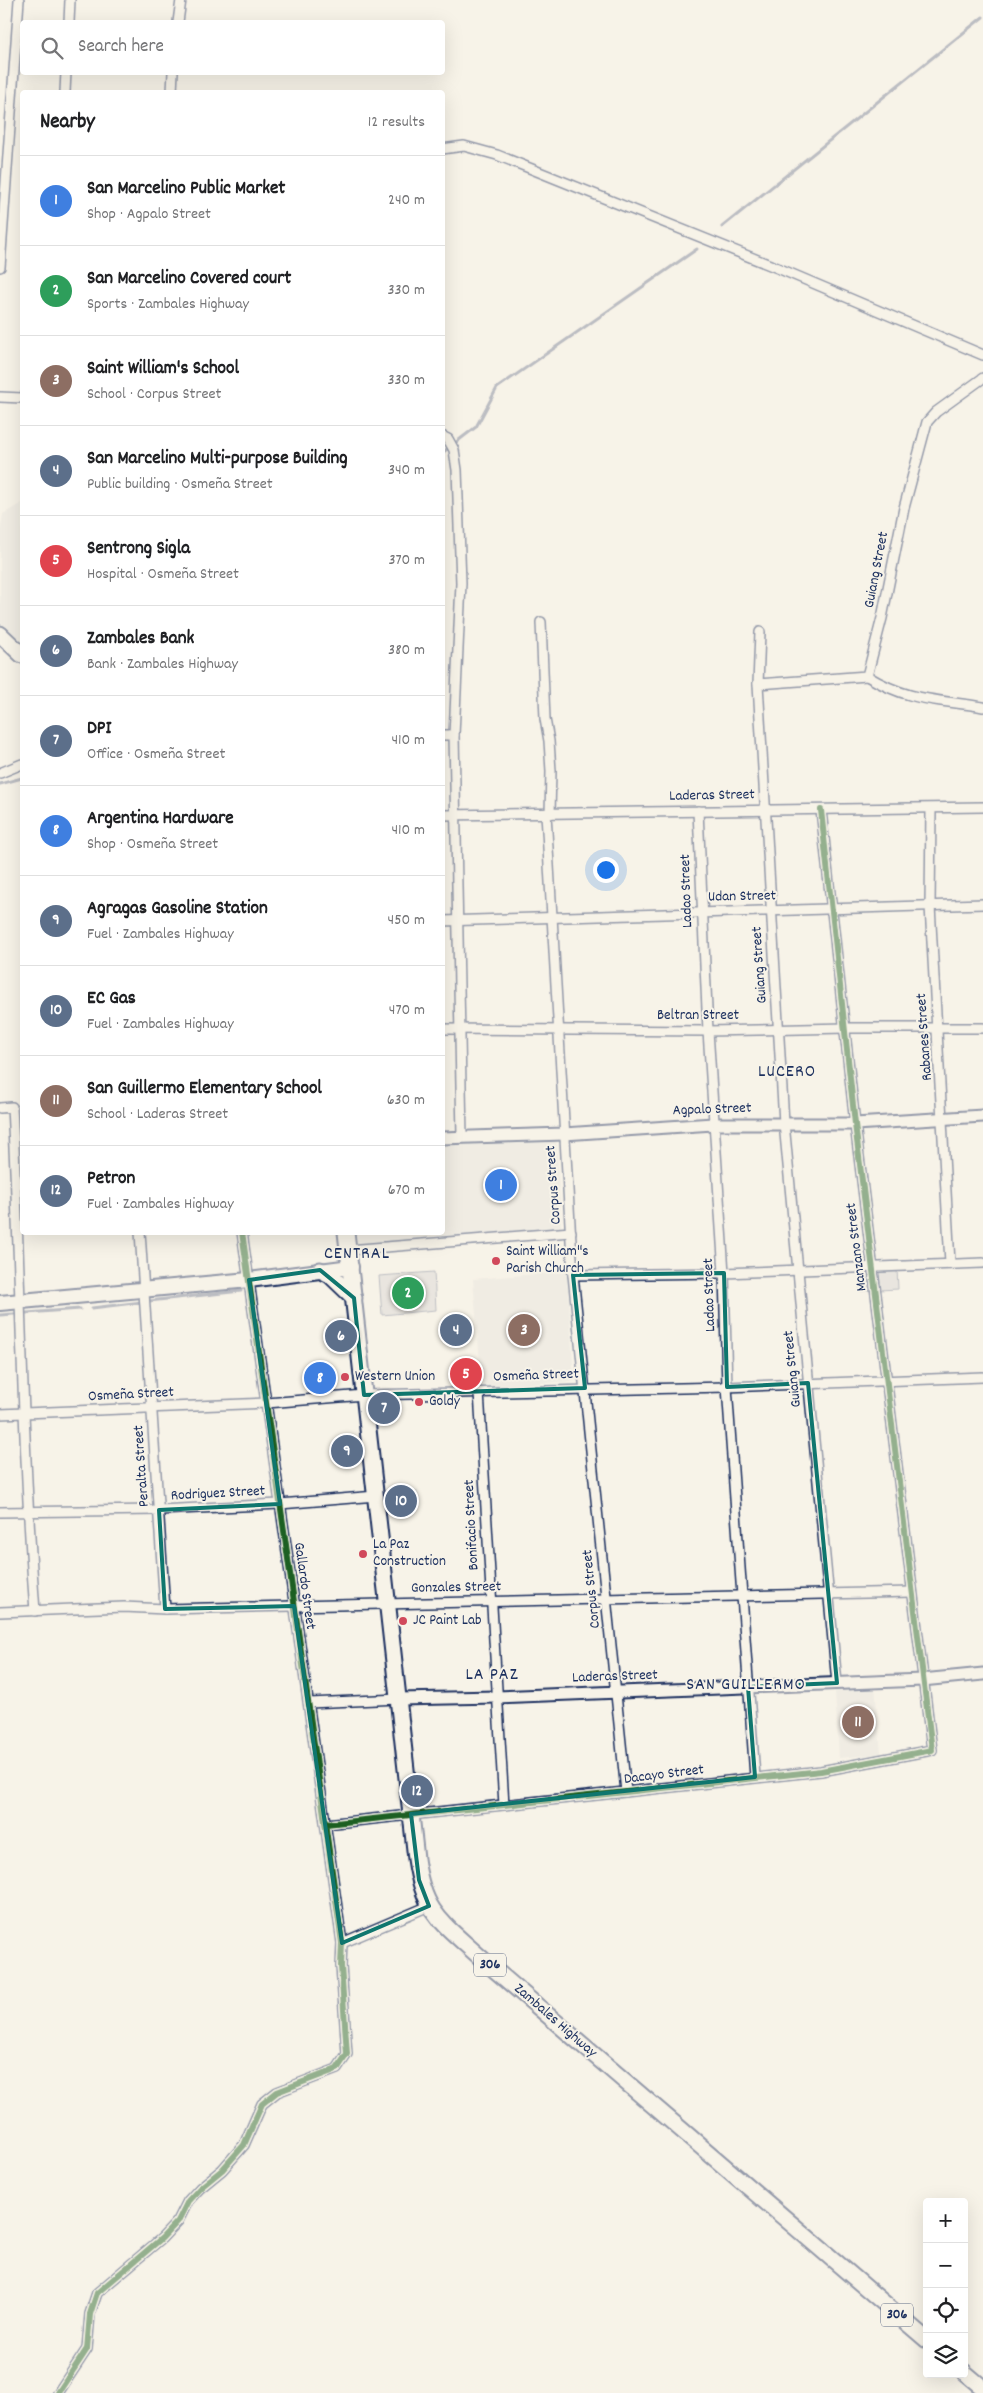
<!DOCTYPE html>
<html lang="en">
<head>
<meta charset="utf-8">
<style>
	body { margin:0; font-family:Dekko,sans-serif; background:#f6f6f6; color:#202124 }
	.controls { position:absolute; right:15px; bottom:15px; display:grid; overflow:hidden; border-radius:5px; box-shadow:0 5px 20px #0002 }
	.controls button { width:45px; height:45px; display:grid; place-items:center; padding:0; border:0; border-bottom:1px solid #e0e0e0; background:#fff; color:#202124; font:25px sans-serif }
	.you { position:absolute; left:605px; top:869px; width:18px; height:18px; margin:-12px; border:4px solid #fff; border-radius:50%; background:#1a73e8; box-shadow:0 0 0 8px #1a73e833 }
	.badge { display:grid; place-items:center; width:32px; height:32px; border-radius:50%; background:#b45309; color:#fff; font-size:16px; font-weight:700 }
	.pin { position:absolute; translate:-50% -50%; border:2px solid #fff; box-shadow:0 1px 5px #0006 }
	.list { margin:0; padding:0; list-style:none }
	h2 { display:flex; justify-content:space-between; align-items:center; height:65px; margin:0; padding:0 20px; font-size:21px }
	h2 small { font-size:16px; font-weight:400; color:#757577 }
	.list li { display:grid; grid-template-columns:32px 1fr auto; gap:15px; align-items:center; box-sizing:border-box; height:90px; padding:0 20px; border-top:1px solid #e0e0e0 }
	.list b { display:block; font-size:19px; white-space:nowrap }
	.list p { margin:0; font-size:16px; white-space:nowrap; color:#757577 }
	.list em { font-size:16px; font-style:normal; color:#757577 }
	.icon { flex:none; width:28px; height:28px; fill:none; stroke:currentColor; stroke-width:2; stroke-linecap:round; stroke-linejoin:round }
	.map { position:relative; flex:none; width:983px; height:2393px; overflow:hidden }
	.search { position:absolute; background:#fff; box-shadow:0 5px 20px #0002; left:20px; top:20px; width:425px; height:55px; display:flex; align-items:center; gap:12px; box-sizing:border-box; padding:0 18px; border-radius:5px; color:#757577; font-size:19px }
	.panel { position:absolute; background:#fff; box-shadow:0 5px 20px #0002; left:20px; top:90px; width:425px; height:1145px; border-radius:5px }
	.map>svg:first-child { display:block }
	.built { fill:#e6e5de }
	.green { fill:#d7d6d4; stroke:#798299 }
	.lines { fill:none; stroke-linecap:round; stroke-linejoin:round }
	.stream { stroke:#727c95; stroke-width:3 }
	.minor-casing { stroke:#1b2f5e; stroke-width:12 }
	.tertiary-casing { stroke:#1b2f5e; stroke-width:15 }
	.secondary-casing { stroke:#1b2f5e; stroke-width:18 }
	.primary-casing { stroke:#1b2f5e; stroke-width:19 }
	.minor { stroke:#f7f3e8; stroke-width:9 }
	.tertiary { stroke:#f7f3e8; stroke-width:11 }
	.secondary { stroke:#f7f3e8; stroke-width:14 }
	.primary { stroke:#f7f3e8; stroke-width:15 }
	.cycleway-casing { stroke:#f7f3e8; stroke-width:9 }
	.cycleway { stroke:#1b5e20; stroke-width:6 }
	.marked { fill:none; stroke:#0f766e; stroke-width:4; stroke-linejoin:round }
	.poi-dot { fill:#d1495b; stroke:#f7f3e8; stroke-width:2 }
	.labels { text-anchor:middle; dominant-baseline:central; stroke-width:4; stroke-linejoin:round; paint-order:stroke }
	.shield { fill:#f7f3e8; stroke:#5d6a87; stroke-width:1 }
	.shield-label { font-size:14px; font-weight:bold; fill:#1b2f5e }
	.street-label { font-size:15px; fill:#1b2f5e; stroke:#f7f3e8 }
	.poi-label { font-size:15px; fill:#1b2f5e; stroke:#f7f3e8; text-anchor:start }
	.quarter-label { font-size:18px; letter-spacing:1px; fill:#1b2f5e; stroke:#f7f3e8 }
</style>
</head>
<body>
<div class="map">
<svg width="983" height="2393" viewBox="0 0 983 2393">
	<rect width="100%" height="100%" fill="#f7f3e8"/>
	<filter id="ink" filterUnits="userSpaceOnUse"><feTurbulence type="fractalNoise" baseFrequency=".02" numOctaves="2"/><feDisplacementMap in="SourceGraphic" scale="10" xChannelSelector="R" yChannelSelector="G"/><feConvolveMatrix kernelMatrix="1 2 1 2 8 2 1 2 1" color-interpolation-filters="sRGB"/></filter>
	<g filter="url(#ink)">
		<!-- built -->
		<g class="built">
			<polygon points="22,503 22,643 0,623 0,532 3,514"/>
			<polygon points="556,1140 561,1227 357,1245 356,1233 442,1232 443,1144"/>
			<polygon points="567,1272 574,1381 482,1387 473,1279"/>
			<polygon points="476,1365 477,1382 474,1382 473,1384 456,1385 455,1366"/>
			<polygon points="418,1491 419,1509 383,1512 382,1493"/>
			<polygon points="875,1687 881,1754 839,1758 835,1691"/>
		</g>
		<!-- green -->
		<g class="green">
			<polygon points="897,1269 898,1289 860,1291 859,1272"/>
			<polygon points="434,1272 436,1310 382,1315 379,1276"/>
		</g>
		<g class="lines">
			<!-- stream -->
			<g class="stream">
				<polyline points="722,227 983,17"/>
				<polyline points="442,453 476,427 497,388 697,249"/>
				<polyline points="0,784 22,778"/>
				<polyline points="149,1301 241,1291"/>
				<polyline points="92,1308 142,1302"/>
				<polyline points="0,1315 80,1309"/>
			</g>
			<!-- minor casing -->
			<g class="minor-casing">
				<g id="minor">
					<polyline points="69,22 70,0"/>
					<polyline points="178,22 181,0"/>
					<polyline points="65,92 66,72"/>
					<polyline points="172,92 173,72"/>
					<polyline points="442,149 464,146 497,155 780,269 983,355"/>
					<polyline points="0,267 19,0"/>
					<polyline points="0,397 22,398"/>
					<polyline points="442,436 448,439 454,450 457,470 461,583 454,735 462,1137"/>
					<polyline points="541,622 545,719 549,741 551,771 550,814"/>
					<path d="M867,676C910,702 936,699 983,707"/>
					<polyline points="758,684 760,632"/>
					<polyline points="442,735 454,735"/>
					<polyline points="0,773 22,764"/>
					<polyline points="931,809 930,906 950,1263"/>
					<polyline points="698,811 708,1031 724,1273 727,1387 755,1777"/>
					<polyline points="546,814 573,1275 626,1792"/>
					<polyline points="442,815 983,807"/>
					<polyline points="442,921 983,904"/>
					<polyline points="442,1029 708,1031 846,1028 983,1028"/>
					<path d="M0,1108L12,1107C21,1275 22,1443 35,1611"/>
					<polyline points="140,1232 165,1609"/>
					<polyline points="348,1250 571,1232"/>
					<polyline points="573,1275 724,1273 983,1263"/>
					<polyline points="479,1392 504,1805"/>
					<polyline points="0,1414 267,1403 364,1395 727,1387 983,1377"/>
					<polyline points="0,1512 159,1510 280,1504 376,1496"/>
					<polyline points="0,1612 124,1607 165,1609 912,1592"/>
					<polyline points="837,1683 784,1123 758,684 867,676 882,618 904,508 927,422 936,412 983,378"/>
					<polyline points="309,1703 399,1699"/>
					<polyline points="326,1824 821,1771 932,1750 855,1124 821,810"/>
					<polyline points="342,1943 429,1906"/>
					<polyline points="58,2393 87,2349 90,2314 97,2293 162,2238 178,2221 188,2201 200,2188 222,2170 244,2145 262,2104 277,2092 337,2069 347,2054 341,1966 342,1943 242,1232"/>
				</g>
			</g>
			<!-- tertiary casing -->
			<g class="tertiary-casing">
				<g id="tertiary">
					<polyline points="442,1138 564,1134 713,1124 855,1124 983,1116"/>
					<polyline points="399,1699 497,1697 922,1680 983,1674"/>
				</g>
			</g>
			<!-- secondary casing -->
			<g class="secondary-casing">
				<polyline id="secondary" points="0,1303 249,1280 351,1267"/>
			</g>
			<!-- primary casing -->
			<g class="primary-casing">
				<g id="primary">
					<polyline points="0,634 22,655"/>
					<path d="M346,1232L416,1859C424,1914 442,1922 481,1958L927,2340"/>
					<polyline points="320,1270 330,1275 354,1298"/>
					<polyline points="964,2372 983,2388"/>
				</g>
			</g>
			<!-- minor -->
			<use href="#minor" class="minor"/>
			<!-- tertiary -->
			<use href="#tertiary" class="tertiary"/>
			<!-- secondary -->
			<use href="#secondary" class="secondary"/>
			<!-- primary -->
			<use href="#primary" class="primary"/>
			<!-- cycleway casing -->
			<g class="cycleway-casing">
				<g id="cycleway">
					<polyline points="326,1824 821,1771 932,1750 855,1124 821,810"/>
					<polyline points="58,2393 87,2349 90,2314 97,2293 162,2238 178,2221 188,2201 200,2188 222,2170 244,2145 262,2104 277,2092 337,2069 347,2054 341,1966 342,1943 242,1232"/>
				</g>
			</g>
			<!-- cycleway -->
			<use href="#cycleway" class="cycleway"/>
		</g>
	</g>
	<!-- marked area -->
	<path d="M0 0H983V2393H0ZM320,1270L354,1298L364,1395L585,1388L573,1275L724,1273L727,1387L808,1383L837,1683L748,1687L755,1777L411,1814L419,1880L429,1906L342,1943L294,1606L165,1609L159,1510L280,1504L249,1280Z" fill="#f7f3e8" fill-opacity=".55" fill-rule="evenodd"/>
	<path class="marked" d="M320,1270L354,1298L364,1395L585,1388L573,1275L724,1273L727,1387L808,1383L837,1683L748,1687L755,1777L411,1814L419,1880L429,1906L342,1943L294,1606L165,1609L159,1510L280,1504L249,1280Z"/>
	<!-- markers -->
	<g class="poi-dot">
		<circle cx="496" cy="1261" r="5"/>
		<circle cx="345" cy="1377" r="5"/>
		<circle cx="419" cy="1402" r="5"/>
		<circle cx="363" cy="1554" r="5"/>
		<circle cx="403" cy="1621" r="5"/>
	</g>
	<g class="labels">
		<!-- shield labels -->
		<g class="shield">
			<rect x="474" y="1953.5" width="32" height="23" rx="4"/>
			<rect x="881" y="2303.5" width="32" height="23" rx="4"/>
		</g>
		<g class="shield-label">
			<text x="490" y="1965">306</text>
			<text x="897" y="2315">306</text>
		</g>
		<!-- street labels -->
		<g class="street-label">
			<text transform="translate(877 570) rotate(-79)">Guiang Street</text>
			<text transform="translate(712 796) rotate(-1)">Laderas Street</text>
			<text transform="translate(687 891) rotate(-92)">Ladao Street</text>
			<text transform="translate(742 897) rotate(-1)">Udan Street</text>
			<text transform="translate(760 965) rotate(-94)">Guiang Street</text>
			<text x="698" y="1016">Beltran Street</text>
			<text transform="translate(925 1037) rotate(-94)">Rabanes Street</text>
			<text transform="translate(712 1110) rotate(-2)">Agpalo Street</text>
			<text transform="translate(554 1185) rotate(-94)">Corpus Street</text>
			<text transform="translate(857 1247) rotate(-97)">Manzano Street</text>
			<text transform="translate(710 1295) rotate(-92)">Ladao Street</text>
			<text transform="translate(793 1369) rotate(-96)">Guiang Street</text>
			<text transform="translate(536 1376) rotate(-2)">Osmeña Street</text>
			<text transform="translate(131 1395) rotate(-3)">Osmeña Street</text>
			<text transform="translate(142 1466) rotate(-94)">Peralta Street</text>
			<text transform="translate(218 1494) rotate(-3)">Rodriguez Street</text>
			<text transform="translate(472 1525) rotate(-93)">Bonifacio Street</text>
			<text transform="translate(304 1586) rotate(82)">Gallardo Street</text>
			<text transform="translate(456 1588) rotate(-1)">Gonzales Street</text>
			<text transform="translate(592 1589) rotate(-96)">Corpus Street</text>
			<text transform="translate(615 1677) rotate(-2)">Laderas Street</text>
			<text transform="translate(664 1775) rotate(-7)">Dacayo Street</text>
			<text transform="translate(555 2021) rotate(41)">Zambales Highway</text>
		</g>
		<!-- poi labels -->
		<g class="poi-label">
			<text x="506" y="1252">Saint William"s<tspan x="506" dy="17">Parish Church</tspan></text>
			<text x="355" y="1377">Western Union</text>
			<text x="429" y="1402">Goldy</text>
			<text x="373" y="1545">La Paz<tspan x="373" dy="17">Construction</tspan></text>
			<text x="413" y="1621">JC Paint Lab</text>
		</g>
		<!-- quarter labels -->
		<g class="quarter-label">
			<text x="787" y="1072">LUCERO</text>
			<text x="357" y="1254">CENTRAL</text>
			<text x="492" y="1675">LA PAZ</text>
			<text x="746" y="1685">SAN GUILLERMO</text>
		</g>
	</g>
</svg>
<div class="controls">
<button>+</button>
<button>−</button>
<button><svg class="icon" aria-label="locate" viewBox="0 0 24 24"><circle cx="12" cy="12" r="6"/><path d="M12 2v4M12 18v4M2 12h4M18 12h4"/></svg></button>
<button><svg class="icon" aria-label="layers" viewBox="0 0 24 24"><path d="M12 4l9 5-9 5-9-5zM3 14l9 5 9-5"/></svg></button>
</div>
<div class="you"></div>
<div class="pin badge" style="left:501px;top:1185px;background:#3f7fe0">1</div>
<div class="pin badge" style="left:408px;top:1293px;background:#2e9e5b">2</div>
<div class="pin badge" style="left:524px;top:1330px;background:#8d6e63">3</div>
<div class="pin badge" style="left:456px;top:1330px;background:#5c6f8a">4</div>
<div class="pin badge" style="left:466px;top:1374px;background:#e0444e">5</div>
<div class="pin badge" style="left:341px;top:1336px;background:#5c6f8a">6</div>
<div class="pin badge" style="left:384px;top:1408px;background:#5c6f8a">7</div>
<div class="pin badge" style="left:320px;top:1378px;background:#3f7fe0">8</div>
<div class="pin badge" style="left:347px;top:1451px;background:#5c6f8a">9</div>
<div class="pin badge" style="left:401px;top:1501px;background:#5c6f8a">10</div>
<div class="pin badge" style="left:858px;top:1722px;background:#8d6e63">11</div>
<div class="pin badge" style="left:417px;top:1791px;background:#5c6f8a">12</div>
<div class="search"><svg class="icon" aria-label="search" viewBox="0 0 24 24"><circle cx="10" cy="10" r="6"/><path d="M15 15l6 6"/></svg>Search here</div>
<section class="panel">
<h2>Nearby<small>12 results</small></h2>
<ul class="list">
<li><span class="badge" style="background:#3f7fe0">1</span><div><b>San Marcelino Public Market</b><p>Shop · Agpalo Street</p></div><em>240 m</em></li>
<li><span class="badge" style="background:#2e9e5b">2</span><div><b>San Marcelino Covered court</b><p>Sports · Zambales Highway</p></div><em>330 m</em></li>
<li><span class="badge" style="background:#8d6e63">3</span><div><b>Saint William's School</b><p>School · Corpus Street</p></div><em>330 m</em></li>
<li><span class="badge" style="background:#5c6f8a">4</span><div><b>San Marcelino Multi-purpose Building</b><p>Public building · Osmeña Street</p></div><em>340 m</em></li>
<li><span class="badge" style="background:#e0444e">5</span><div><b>Sentrong Sigla</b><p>Hospital · Osmeña Street</p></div><em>370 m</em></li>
<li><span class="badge" style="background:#5c6f8a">6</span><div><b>Zambales Bank</b><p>Bank · Zambales Highway</p></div><em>380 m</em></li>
<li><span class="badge" style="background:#5c6f8a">7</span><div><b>DPI</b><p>Office · Osmeña Street</p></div><em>410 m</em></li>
<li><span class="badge" style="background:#3f7fe0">8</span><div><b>Argentina Hardware</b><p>Shop · Osmeña Street</p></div><em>410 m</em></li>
<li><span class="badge" style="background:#5c6f8a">9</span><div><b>Agragas Gasoline Station</b><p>Fuel · Zambales Highway</p></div><em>450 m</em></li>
<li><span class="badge" style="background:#5c6f8a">10</span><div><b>EC Gas</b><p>Fuel · Zambales Highway</p></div><em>470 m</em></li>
<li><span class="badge" style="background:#8d6e63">11</span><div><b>San Guillermo Elementary School</b><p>School · Laderas Street</p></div><em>630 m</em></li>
<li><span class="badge" style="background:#5c6f8a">12</span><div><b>Petron</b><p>Fuel · Zambales Highway</p></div><em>670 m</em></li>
</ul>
</section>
</div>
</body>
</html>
